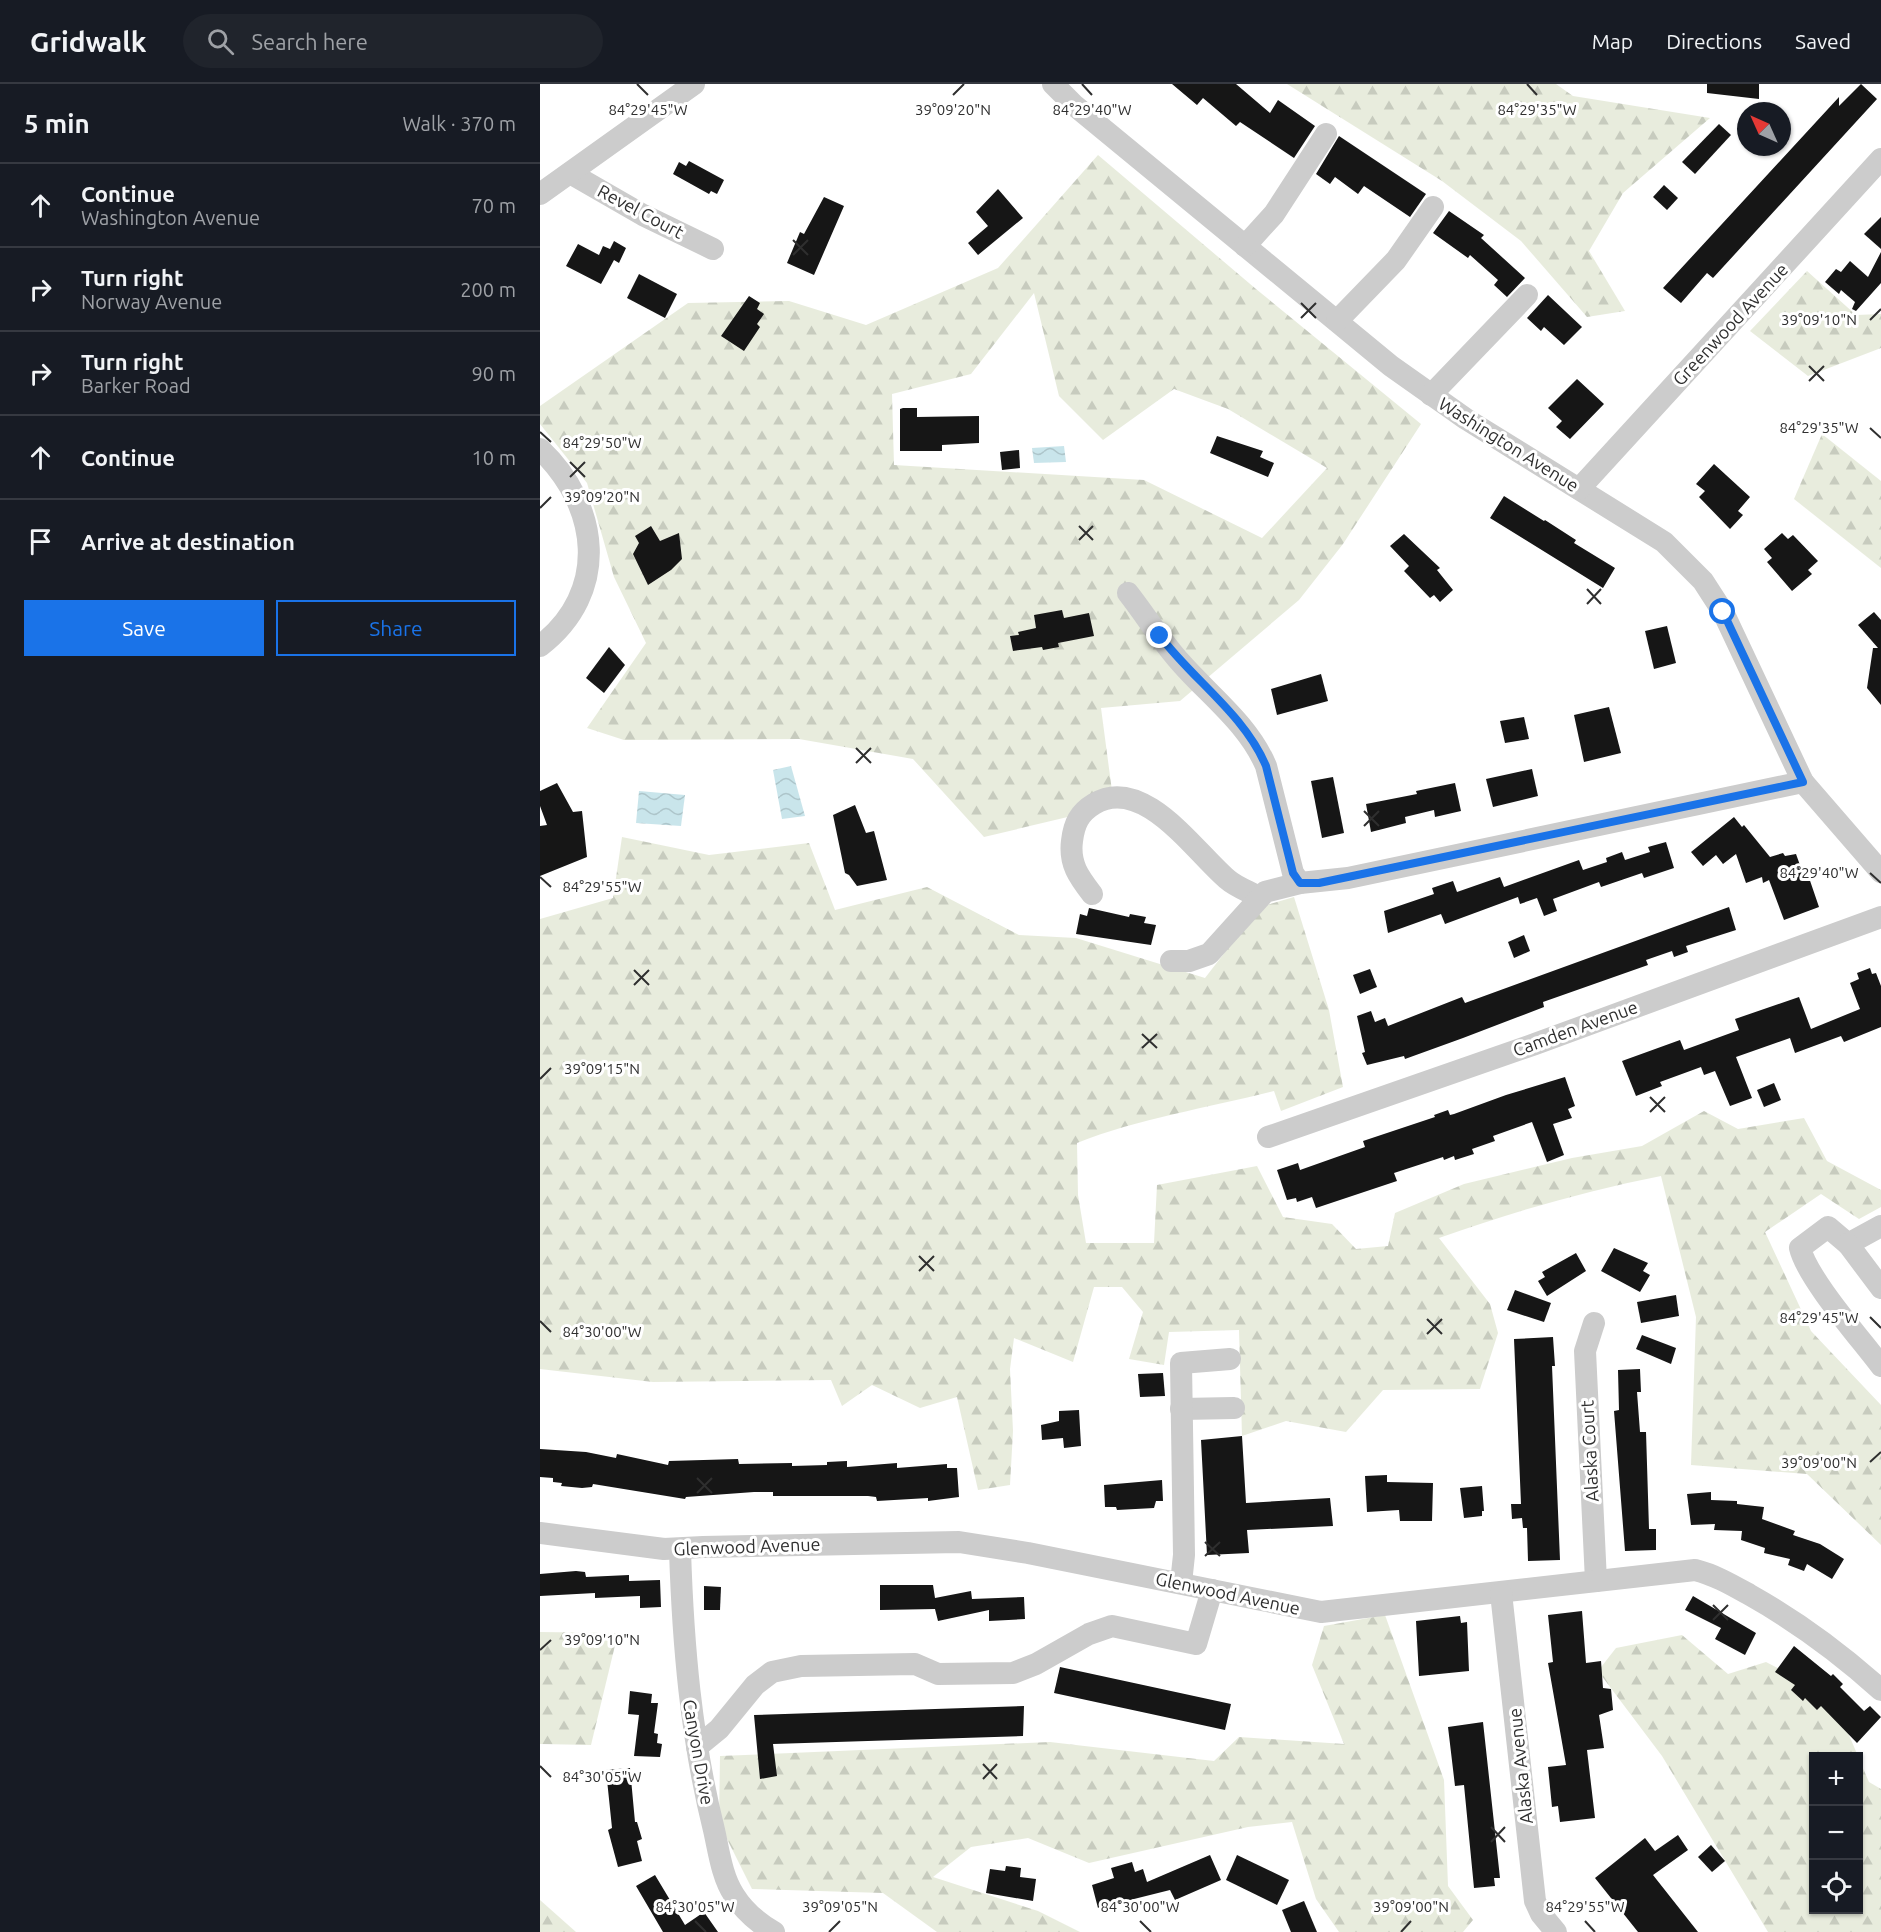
<!DOCTYPE html>
<html lang="en">
<head>
<meta charset="utf-8">
<style>
	body { margin:0; font-family:Ubuntu,sans-serif; background:#20242c; color:#f1f3f6 }
	.controls { position:absolute; right:18px; bottom:18px; display:grid; overflow:hidden; border-radius:0px; box-shadow:0 2px 4px #0004 }
	.controls button { width:54px; height:54px; display:grid; place-items:center; padding:0; border:0; border-bottom:2px solid #363941; background:#171b24; color:#f1f3f6; font:30px sans-serif }
	.compass { position:absolute; left:1197px; top:18px; width:54px; height:54px; border-radius:50%; background:#171b24; box-shadow:0 2px 4px #0004; rotate:315deg }
	.stop { position:absolute; width:18px; height:18px; margin:-14px; border:4px solid #1a73e8; border-radius:50%; background:#fff }
	.stop.end { background:#1a73e8; border-color:#fff; box-shadow:0 2px 6px #0008 }
	.list { margin:0; padding:0; list-style:none }
	h2 { display:flex; justify-content:space-between; align-items:center; height:78px; margin:0; padding:0 24px; font-size:26px }
	h2 small { font-size:20px; font-weight:400; color:#9ea1a6 }
	.list li { display:grid; grid-template-columns:39px 1fr auto; gap:18px; align-items:center; box-sizing:border-box; height:84px; padding:0 24px; border-top:2px solid #363941 }
	.list b { display:block; font-size:22px; white-space:nowrap }
	.list p { margin:0; font-size:20px; white-space:nowrap; color:#9ea1a6 }
	.list em { font-size:20px; font-style:normal; color:#9ea1a6 }
	.actions { display:flex; gap:12px; padding:18px 24px }
	.actions a { flex:1; padding:14px 0; border:2px solid #1a73e8; border-radius:0px; text-align:center; font-size:21px; color:#1a73e8 }
	.actions .main { background:#1a73e8; color:#fff }
	.icon { flex:none; width:33px; height:33px; fill:none; stroke:currentColor; stroke-width:2; stroke-linecap:round; stroke-linejoin:round }
	.map { position:relative; flex:none; width:1341px; height:1848px; overflow:hidden }
	header { display:flex; align-items:center; gap:36px; box-sizing:border-box; height:84px; padding:0 30px; background:#171b24; border-bottom:2px solid #363941 }
	header strong { font-size:28px }
	nav { display:flex; gap:33px; margin-inline-start:auto; font-size:21px }
	.search { width:420px; height:54px; background:#20242c; display:flex; align-items:center; gap:15px; box-sizing:border-box; padding:0 21px; border-radius:33px; color:#9ea1a6; font-size:22px }
	main { display:flex }
	aside { flex:1; background:#171b24 }
	.map>svg:first-child { display:block }
	.forest { fill:url(#forest-firs); fill-rule:evenodd }
	.water { fill:url(#water-waves) }
	.building { fill:#161616 }
	.lines { fill:none; stroke-linecap:round; stroke-linejoin:round }
	.minor { stroke:#ccc; stroke-width:22 }
	.route { stroke:#1a73e8; stroke-width:8 }
	.ticks { fill:none; stroke:#2f2f2f; stroke-width:2 }
	.labels { text-anchor:middle; dominant-baseline:central; stroke-width:6; stroke-linejoin:round; paint-order:stroke }
	.street-label { font-size:18px; fill:#2f2f2f; stroke:#fff }
	.ticks-label { font-size:15px; text-anchor:middle; fill:#2f2f2f; stroke:#fff; stroke-width:6; stroke-linejoin:round; paint-order:stroke }
</style>
</head>
<body>
<header>
<strong>Gridwalk</strong>
<div class="search"><svg class="icon" aria-label="search" viewBox="0 0 24 24"><circle cx="10" cy="10" r="6"/><path d="M15 15l6 6"/></svg>Search here</div>
<nav><a>Map</a><a>Directions</a><a>Saved</a></nav>
</header>
<main>
<aside>
<h2>5 min<small>Walk · 370 m</small></h2>
<ul class="list">
<li><svg class="icon" aria-label="ahead" viewBox="0 0 24 24"><path d="M12 20V5M6 11l6-6 6 6"/></svg><div><b>Continue</b><p>Washington Avenue</p></div><em>70 m</em></li>
<li><svg class="icon" aria-label="right" viewBox="0 0 24 24"><path d="M7 20v-9h11M14 6l5 5-5 5"/></svg><div><b>Turn right</b><p>Norway Avenue</p></div><em>200 m</em></li>
<li><svg class="icon" aria-label="right" viewBox="0 0 24 24"><path d="M7 20v-9h11M14 6l5 5-5 5"/></svg><div><b>Turn right</b><p>Barker Road</p></div><em>90 m</em></li>
<li><svg class="icon" aria-label="ahead" viewBox="0 0 24 24"><path d="M12 20V5M6 11l6-6 6 6"/></svg><div><b>Continue</b></div><em>10 m</em></li>
<li><svg class="icon" aria-label="arrive" viewBox="0 0 24 24"><path d="M6 21V4h12l-3 4 3 4H6"/></svg><div><b>Arrive at destination</b></div></li>
</ul>
<div class="actions"><a class="main">Save</a><a>Share</a></div>
</aside>
<div class="map">
<svg width="1341" height="1848" viewBox="0 0 1341 1848">
	<defs>
		<pattern id="forest-firs" width="22" height="20" patternUnits="userSpaceOnUse" patternTransform="scale(1.5)"><rect width="22" height="20" fill="#e8ecdd"/><path d="M5 1l3.5 6h-7zM16 11l3.5 6h-7z" fill="#c7cbbe"/></pattern>
		<pattern id="water-waves" width="16" height="10" patternUnits="userSpaceOnUse" patternTransform="scale(1.5)"><rect width="16" height="10" fill="#c9e5eb"/><path d="M0 5q4-4 8 0t8 0" fill="none" stroke="#adc5ca"/></pattern>
	</defs>
	<rect width="100%" height="100%" fill="#fff"/>
	<!-- forest -->
	<g class="forest">
		<polygon points="747,0 1016,0 1033,12 1170,34 1083,109 1049,167 1085,227 1047,233 981,157 902,97"/>
		<path d="M558,71L716,205L881,340L803,460L759,516L640,617L561,624L574,722L444,753L373,675L259,655L84,656L47,644L106,559L74,493L47,399L0,340V322L148,219L249,217L326,241L458,184ZM494,209L519,312L563,356L634,305L688,325L787,384L722,454L604,396L354,381L352,310L431,290Z"/>
		<polygon points="1267,187 1316,231 1341,230 1341,264 1268,292 1210,247"/>
		<polygon points="1282,350 1341,397 1341,484 1254,415"/>
		<path d="M82,753L169,771L269,759L295,826L387,803L479,851L536,854L665,894L720,823L754,813L789,926L803,1003L741,1027L734,1007C668,1024 600,1034 537,1059L538,1111L546,1159H614L617,1101L717,1082L743,1133L792,1140L816,1165L848,1162L855,1129L924,1100L1032,1074L1102,1062L1164,1027L1198,1045L1264,1034L1287,1077L1341,1106V1123L1319,1135L1281,1110L1225,1148L1271,1247L1341,1321V1461L1267,1390L1151,1381L1156,1233L1121,1092C1045,1107 972,1128 899,1154L950,1220L958,1249L940,1305L843,1306L806,1348L746,1337L702,1352L699,1246L629,1248L624,1281L589,1275L603,1228L582,1203H554L533,1278L474,1254L470,1285L473,1347L470,1401L438,1406L417,1313L380,1324L332,1301L302,1322L291,1296L113,1298L0,1285V835L73,814Z"/>
		<polygon points="845,1531 904,1696 908,1802 933,1836 923,1848 799,1848 776,1815 752,1738 708,1743 549,1779 488,1754 431,1763 393,1793 498,1827 540,1848 397,1848 343,1809 212,1805 179,1739 180,1672 510,1658 674,1677 699,1653 804,1660 772,1581 784,1542"/>
		<polygon points="0,1548 78,1549 51,1661 0,1660"/>
		<polygon points="1142,1551 1188,1590 1226,1578 1274,1603 1302,1635 1318,1672 1274,1672 1274,1826 1318,1826 1318,1673 1329,1698 1341,1705 1341,1848 1228,1848 1122,1672 1058,1587 1076,1564"/>
		<polygon points="0,1816 36,1848 0,1848"/>
	</g>
	<!-- water -->
	<g class="water">
		<polygon points="524,362 526,378 494,379 492,364"/>
		<polygon points="251,682 265,732 242,735 233,686"/>
		<polygon points="99,707 145,711 141,742 96,739"/>
	</g>
	<!-- building -->
	<g class="building">
		<polygon points="632,0 696,0 730,29 738,16 775,42 754,74 700,38 696,42 663,14 657,21"/>
		<polygon points="1167,0 1219,0 1219,15 1167,9"/>
		<polygon points="1321,0 1337,15 1173,194 1167,189 1141,219 1123,204 1299,13 1299,22"/>
		<polygon points="1179,40 1191,51 1155,90 1142,78"/>
		<polygon points="799,52 886,110 870,133 824,102 818,110 795,93 790,100 776,90"/>
		<polygon points="149,77 184,96 177,110 171,107 169,110 133,90 139,78 146,82"/>
		<polygon points="1124,101 1138,114 1127,126 1113,113"/>
		<polygon points="458,105 483,134 438,171 428,159 448,142 436,128"/>
		<polygon points="284,113 304,122 274,191 247,179 260,148 264,150"/>
		<polygon points="909,127 944,151 941,154 985,194 967,213 954,201 958,196 930,171 928,174 893,149"/>
		<polygon points="1341,133 1341,165 1324,150"/>
		<polygon points="74,157 86,164 79,179 74,176 61,200 26,182 38,160 59,171 63,162 70,165"/>
		<polygon points="1341,168 1341,199 1316,227 1312,225 1315,218 1301,206 1299,210 1285,198 1296,185 1301,188 1310,177 1328,193"/>
		<polygon points="99,190 137,210 125,234 87,214"/>
		<polygon points="1008,211 1042,243 1024,261 1004,243 1001,247 987,234"/>
		<polygon points="209,212 220,219 217,225 224,230 217,240 220,243 204,267 181,252"/>
		<polygon points="1037,295 1064,320 1030,355 1016,343 1022,337 1008,324"/>
		<polygon points="363,324 377,324 377,333 439,332 439,359 402,361 402,367 360,367 360,325"/>
		<polygon points="677,352 723,367 720,373 734,379 728,393 670,369"/>
		<polygon points="479,366 480,384 462,386 460,368"/>
		<polygon points="1174,380 1210,413 1198,427 1203,431 1190,445 1159,413 1165,407 1156,400"/>
		<polygon points="964,412 1004,437 1005,436 1036,456 1034,459 1075,484 1063,504 950,434"/>
		<polygon points="111,442 120,457 139,449 142,475 131,486 108,501 93,470 99,459 95,452"/>
		<polygon points="1242,449 1248,455 1253,451 1278,477 1268,486 1272,490 1252,507 1227,478 1232,474 1224,465"/>
		<polygon points="864,450 900,484 897,486 913,506 900,518 894,511 890,514 864,487 869,482 850,462"/>
		<polygon points="522,526 524,534 549,529 554,552 518,559 519,563 503,566 502,563 473,567 470,552 479,551 478,548 496,544 494,531"/>
		<polygon points="1334,528 1341,536 1341,621 1327,604 1333,564 1338,564 1318,541"/>
		<polygon points="1127,542 1136,579 1114,585 1105,547"/>
		<polygon points="69,563 85,581 64,609 46,594"/>
		<polygon points="781,590 788,617 737,631 731,605"/>
		<polygon points="1069,623 1081,669 1044,678 1034,631"/>
		<polygon points="984,633 989,655 965,659 960,637"/>
		<polygon points="992,685 998,712 953,723 946,695"/>
		<polygon points="793,693 804,749 782,754 771,697"/>
		<polygon points="17,699 33,728 42,727 47,773 0,792 0,742 7,741 0,722 0,707"/>
		<polygon points="915,699 921,727 895,733 894,726 865,733 866,739 831,748 826,720 877,710 876,707"/>
		<polygon points="315,721 326,749 334,747 347,796 317,802 309,791 305,789 293,731"/>
		<polygon points="1194,733 1202,743 1204,741 1230,773 1243,769 1245,772 1256,770 1261,784 1265,782 1279,823 1244,836 1229,796 1223,799 1222,793 1206,799 1196,770 1183,780 1176,771 1163,782 1151,768"/>
		<polygon points="1126,758 1134,784 1104,794 1102,789 1061,803 1059,798 1013,815 1017,827 1004,832 997,814 980,820 978,813 905,840 901,830 848,849 844,827 894,810 892,804 913,797 917,808 960,793 964,803 1039,776 1043,786 1067,778 1066,774 1082,768 1085,776 1110,768 1108,763"/>
		<polygon points="1189,823 1196,846 1146,862 1148,868 1134,873 1132,867 1106,876 1108,881 1003,918 1004,923 923,954 865,975 864,972 827,981 822,969 825,968 817,932 831,927 835,938 845,934 848,942 922,913 925,919"/>
		<polygon points="549,824 589,833 590,830 606,833 604,839 616,841 611,861 536,850 540,830 547,832"/>
		<polygon points="984,851 990,867 974,874 968,858"/>
		<polygon points="1330,884 1332,890 1336,889 1341,902 1341,943 1304,958 1301,952 1255,969 1250,954 1196,973 1212,1014 1190,1022 1175,987 1164,991 1161,983 1120,998 1122,1002 1096,1012 1082,977 1140,956 1144,966 1199,946 1195,935 1259,913 1271,945 1320,925 1310,899 1319,895 1317,889"/>
		<polygon points="830,885 837,903 820,910 813,891"/>
		<polygon points="1025,993 1035,1022 1028,1025 1032,1034 1013,1040 1024,1071 1007,1078 992,1038 953,1052 955,1057 932,1065 934,1070 915,1076 914,1072 904,1076 903,1073 854,1089 857,1097 776,1124 772,1113 757,1118 756,1114 747,1116 737,1086 758,1079 760,1086 825,1063 823,1057 895,1033 894,1031 908,1026 910,1031 914,1030 966,1011"/>
		<polygon points="1234,999 1241,1016 1224,1023 1217,1006"/>
		<polygon points="1074,1164 1108,1179 1103,1187 1110,1191 1100,1208 1061,1187"/>
		<polygon points="1036,1169 1046,1187 1007,1212 998,1197 1005,1193 1002,1188"/>
		<polygon points="975,1206 1011,1219 1004,1238 967,1226"/>
		<polygon points="1136,1211 1139,1232 1101,1239 1097,1218"/>
		<polygon points="1102,1251 1136,1264 1131,1280 1096,1265"/>
		<polygon points="1013,1253 1015,1282 1012,1282 1020,1476 988,1477 987,1444 983,1444 982,1434 972,1435 971,1420 981,1420 974,1255"/>
		<polygon points="1100,1285 1101,1308 1097,1308 1100,1348 1106,1348 1109,1445 1116,1445 1116,1466 1085,1467 1074,1327 1079,1326 1078,1286"/>
		<polygon points="623,1289 625,1312 600,1313 598,1290"/>
		<polygon points="539,1326 541,1362 524,1364 523,1354 502,1356 501,1341 519,1337 519,1327"/>
		<polygon points="702,1352 706,1419 790,1414 793,1442 707,1446 709,1469 667,1471 661,1356"/>
		<polygon points="0,1365 46,1368 76,1374 77,1370 128,1381 129,1377 198,1375 199,1380 252,1379 252,1382 287,1381 287,1378 307,1377 307,1383 357,1379 357,1384 407,1380 407,1384 417,1384 419,1413 388,1417 388,1414 337,1417 336,1413 328,1412 233,1412 233,1408 214,1408 146,1413 145,1415 53,1400 52,1403 42,1404 21,1402 22,1399 13,1398 13,1394 0,1393"/>
		<polygon points="847,1391 847,1398 893,1399 892,1437 860,1437 859,1426 827,1428 825,1392"/>
		<polygon points="622,1396 623,1417 616,1417 614,1424 577,1426 576,1423 565,1423 564,1401"/>
		<polygon points="942,1402 944,1427 942,1427 942,1432 924,1434 920,1404"/>
		<polygon points="1171,1408 1171,1416 1197,1417 1197,1420 1224,1423 1222,1435 1255,1447 1253,1451 1280,1460 1304,1475 1292,1495 1267,1480 1264,1487 1248,1481 1250,1475 1224,1469 1225,1464 1201,1456 1202,1447 1174,1446 1175,1440 1151,1441 1147,1410"/>
		<polygon points="36,1487 45,1488 46,1493 89,1491 89,1497 120,1496 121,1523 100,1524 100,1512 55,1514 55,1509 0,1512 0,1490"/>
		<polygon points="340,1501 393,1501 395,1514 431,1507 432,1515 484,1513 485,1535 449,1537 449,1526 398,1537 395,1525 340,1526"/>
		<polygon points="164,1502 181,1503 180,1526 164,1526"/>
		<polygon points="1153,1512 1216,1549 1205,1571 1175,1555 1181,1544 1145,1526"/>
		<polygon points="1042,1527 1046,1579 1061,1577 1063,1604 1071,1605 1073,1626 1059,1631 1064,1664 1047,1666 1055,1734 1020,1738 1018,1722 1012,1723 1008,1683 1026,1681 1008,1579 1013,1578 1008,1531"/>
		<polygon points="920,1532 921,1539 927,1538 929,1587 879,1592 876,1537"/>
		<polygon points="1254,1562 1291,1592 1293,1590 1303,1600 1300,1603 1324,1627 1330,1622 1341,1633 1317,1659 1281,1622 1277,1626 1265,1614 1263,1617 1251,1606 1255,1601 1235,1588"/>
		<polygon points="520,1583 691,1620 685,1646 514,1609"/>
		<polygon points="90,1607 112,1610 111,1619 118,1619 114,1649 118,1650 117,1659 122,1660 120,1673 94,1672 99,1631 88,1630"/>
		<polygon points="484,1622 483,1652 233,1660 237,1692 220,1695 214,1631"/>
		<polygon points="943,1638 960,1794 954,1794 955,1802 934,1804 924,1701 915,1702 908,1643"/>
		<polygon points="90,1684 95,1738 97,1738 102,1755 97,1757 102,1777 78,1783 68,1746 72,1744 66,1686"/>
		<polygon points="1138,1751 1148,1766 1113,1791 1158,1848 1098,1848 1055,1794 1105,1754 1115,1767"/>
		<polygon points="1171,1761 1185,1777 1172,1788 1158,1773"/>
		<polygon points="670,1771 681,1796 635,1816 630,1806 558,1824 552,1801 574,1794 571,1784 592,1778 595,1788 603,1785 607,1798"/>
		<polygon points="697,1771 749,1796 737,1821 686,1796"/>
		<polygon points="466,1782 481,1784 480,1793 496,1795 493,1817 446,1809 450,1785 465,1787"/>
		<polygon points="115,1791 145,1841 164,1828 178,1848 123,1848 96,1802"/>
		<polygon points="764,1817 777,1848 751,1848 742,1826"/>
	</g>
	<g class="lines">
		<!-- minor -->
		<g class="minor">
			<polyline points="513,0 534,21 851,282 926,335 1124,458 1163,497 1183,528 1263,698 1341,788"/>
			<polyline points="30,89 103,131 173,165"/>
			<polyline points="0,110 154,0"/>
			<polyline points="705,162 734,130 786,50"/>
			<polyline points="797,237 856,176 893,123"/>
			<polyline points="891,311 987,211"/>
			<path d="M0,365C60,422 70,508 0,562"/>
			<polyline points="1039,405 1341,75"/>
			<path d="M588,509C606,532 622,558 641,579C671,613 708,640 726,682L753,789L760,799"/>
			<path d="M552,810C539,793 529,780 532,757C534,740 539,729 554,720C603,690 655,768 687,795C696,803 708,807 719,813"/>
			<polyline points="631,877 649,877 669,870 725,808 760,799 808,794 1263,698"/>
			<polyline points="728,1053 995,960 1341,833"/>
			<path d="M1341,1142L1308,1160L1288,1143L1260,1164C1267,1194 1320,1254 1341,1282"/>
			<polyline points="1308,1160 1341,1204"/>
			<polyline points="1054,1239 1045,1267 1056,1497"/>
			<polyline points="641,1325 694,1324"/>
			<path d="M0,1449L124,1465L163,1463L419,1458L488,1469L781,1528L1155,1486C1175,1491 1192,1501 1210,1511C1258,1538 1300,1569 1341,1606"/>
			<path d="M140,1466C143,1561 151,1654 174,1746C179,1768 182,1793 194,1811C204,1827 218,1839 234,1848"/>
			<polyline points="641,1499 644,1471 641,1279 690,1275"/>
			<polyline points="961,1509 995,1817 1001,1830 1016,1848"/>
			<polyline points="157,1663 179,1645 215,1601 232,1588 261,1582 375,1580 398,1590 473,1589 496,1580 549,1550 572,1542 656,1560 672,1506"/>
		</g>
	</g>
	<g class="lines">
		<!-- route -->
		<path class="route" d="M620,552C653,596 704,630 726,682L753,789L760,799H779L1263,698L1183,528"/>
	</g>
	<!-- ticks -->
	<path class="ticks" d="M97,0L108,11M542,0L552,11M987,0L997,11M413,11L424,0M253,156L268,171M253,171L268,156M761,219L776,234M761,234L776,219M1330,236L1341,225M1269,282L1284,297M1269,297L1284,282M1330,344L1341,354M0,348L11,358M30,378L45,393M30,393L45,378M0,424L11,413M539,442L553,456M539,456L553,442M1047,505L1061,520M1047,520L1061,505M316,664L331,679M316,679L331,664M824,727L839,742M824,742L839,727M1330,789L1341,799M0,793L11,803M94,886L109,901M94,901L109,886M602,950L617,964M602,964L617,950M0,995L11,984M1110,1013L1125,1028M1110,1028L1125,1013M379,1172L394,1187M379,1187L394,1172M1330,1233L1341,1244M887,1235L902,1250M0,1237L11,1248M887,1250L902,1235M1330,1378L1341,1368M157,1394L172,1409M157,1409L172,1394M665,1458L680,1472M665,1472L680,1458M1173,1521L1188,1536M1173,1536L1188,1521M0,1566L11,1556M443,1680L457,1695M0,1682L11,1693M443,1695L457,1680M951,1743L965,1758M951,1758L965,1743M155,1837L166,1848M600,1837L611,1848M1045,1837L1055,1848M289,1848L300,1837M861,1848L871,1837"/>
	<g class="labels">
		<!-- street labels -->
		<g class="street-label">
			<text transform="translate(101 127) rotate(28)">Revel Court</text>
			<text transform="translate(1190 240) rotate(-47)">Greenwood Avenue</text>
			<text transform="translate(969 360) rotate(32)">Washington Avenue</text>
			<text transform="translate(1035 944) rotate(-20)">Camden Avenue</text>
			<text transform="translate(1049 1367) rotate(-93)">Alaska Court</text>
			<text transform="translate(207 1462) rotate(-2)">Glenwood Avenue</text>
			<text transform="translate(688 1509) rotate(12)">Glenwood Avenue</text>
			<text transform="translate(159 1668) rotate(80)">Canyon Drive</text>
			<text transform="translate(980 1682) rotate(-96)">Alaska Avenue</text>
		</g>
	</g>
	<g class="ticks-label">
		<text x="108" y="31">84°29'45"W</text>
		<text x="413" y="31">39°09'20"N</text>
		<text x="552" y="31">84°29'40"W</text>
		<text x="997" y="31">84°29'35"W</text>
		<text x="1279" y="241">39°09'10"N</text>
		<text x="1279" y="349">84°29'35"W</text>
		<text x="62" y="364">84°29'50"W</text>
		<text x="62" y="418">39°09'20"N</text>
		<text x="1279" y="794">84°29'40"W</text>
		<text x="62" y="808">84°29'55"W</text>
		<text x="62" y="990">39°09'15"N</text>
		<text x="1279" y="1239">84°29'45"W</text>
		<text x="62" y="1253">84°30'00"W</text>
		<text x="1279" y="1384">39°09'00"N</text>
		<text x="62" y="1561">39°09'10"N</text>
		<text x="62" y="1698">84°30'05"W</text>
		<text x="155" y="1828">84°30'05"W</text>
		<text x="300" y="1828">39°09'05"N</text>
		<text x="600" y="1828">84°30'00"W</text>
		<text x="871" y="1828">39°09'00"N</text>
		<text x="1045" y="1828">84°29'55"W</text>
	</g>
</svg>
<div class="controls">
<button>+</button>
<button>−</button>
<button><svg class="icon" aria-label="locate" viewBox="0 0 24 24"><circle cx="12" cy="12" r="6"/><path d="M12 2v4M12 18v4M2 12h4M18 12h4"/></svg></button>
</div>
<svg class="compass" viewBox="-18 -18 36 36"><path d="M0-13l5 13h-10z" fill="#e53935"/><path d="M0 13l5-13h-10z" fill="#9ea1a6"/></svg>
<div class="stop" style="left:1183px;top:528px"></div>
<div class="stop end" style="left:620px;top:552px"></div>
</div>
</main>
</body>
</html>
